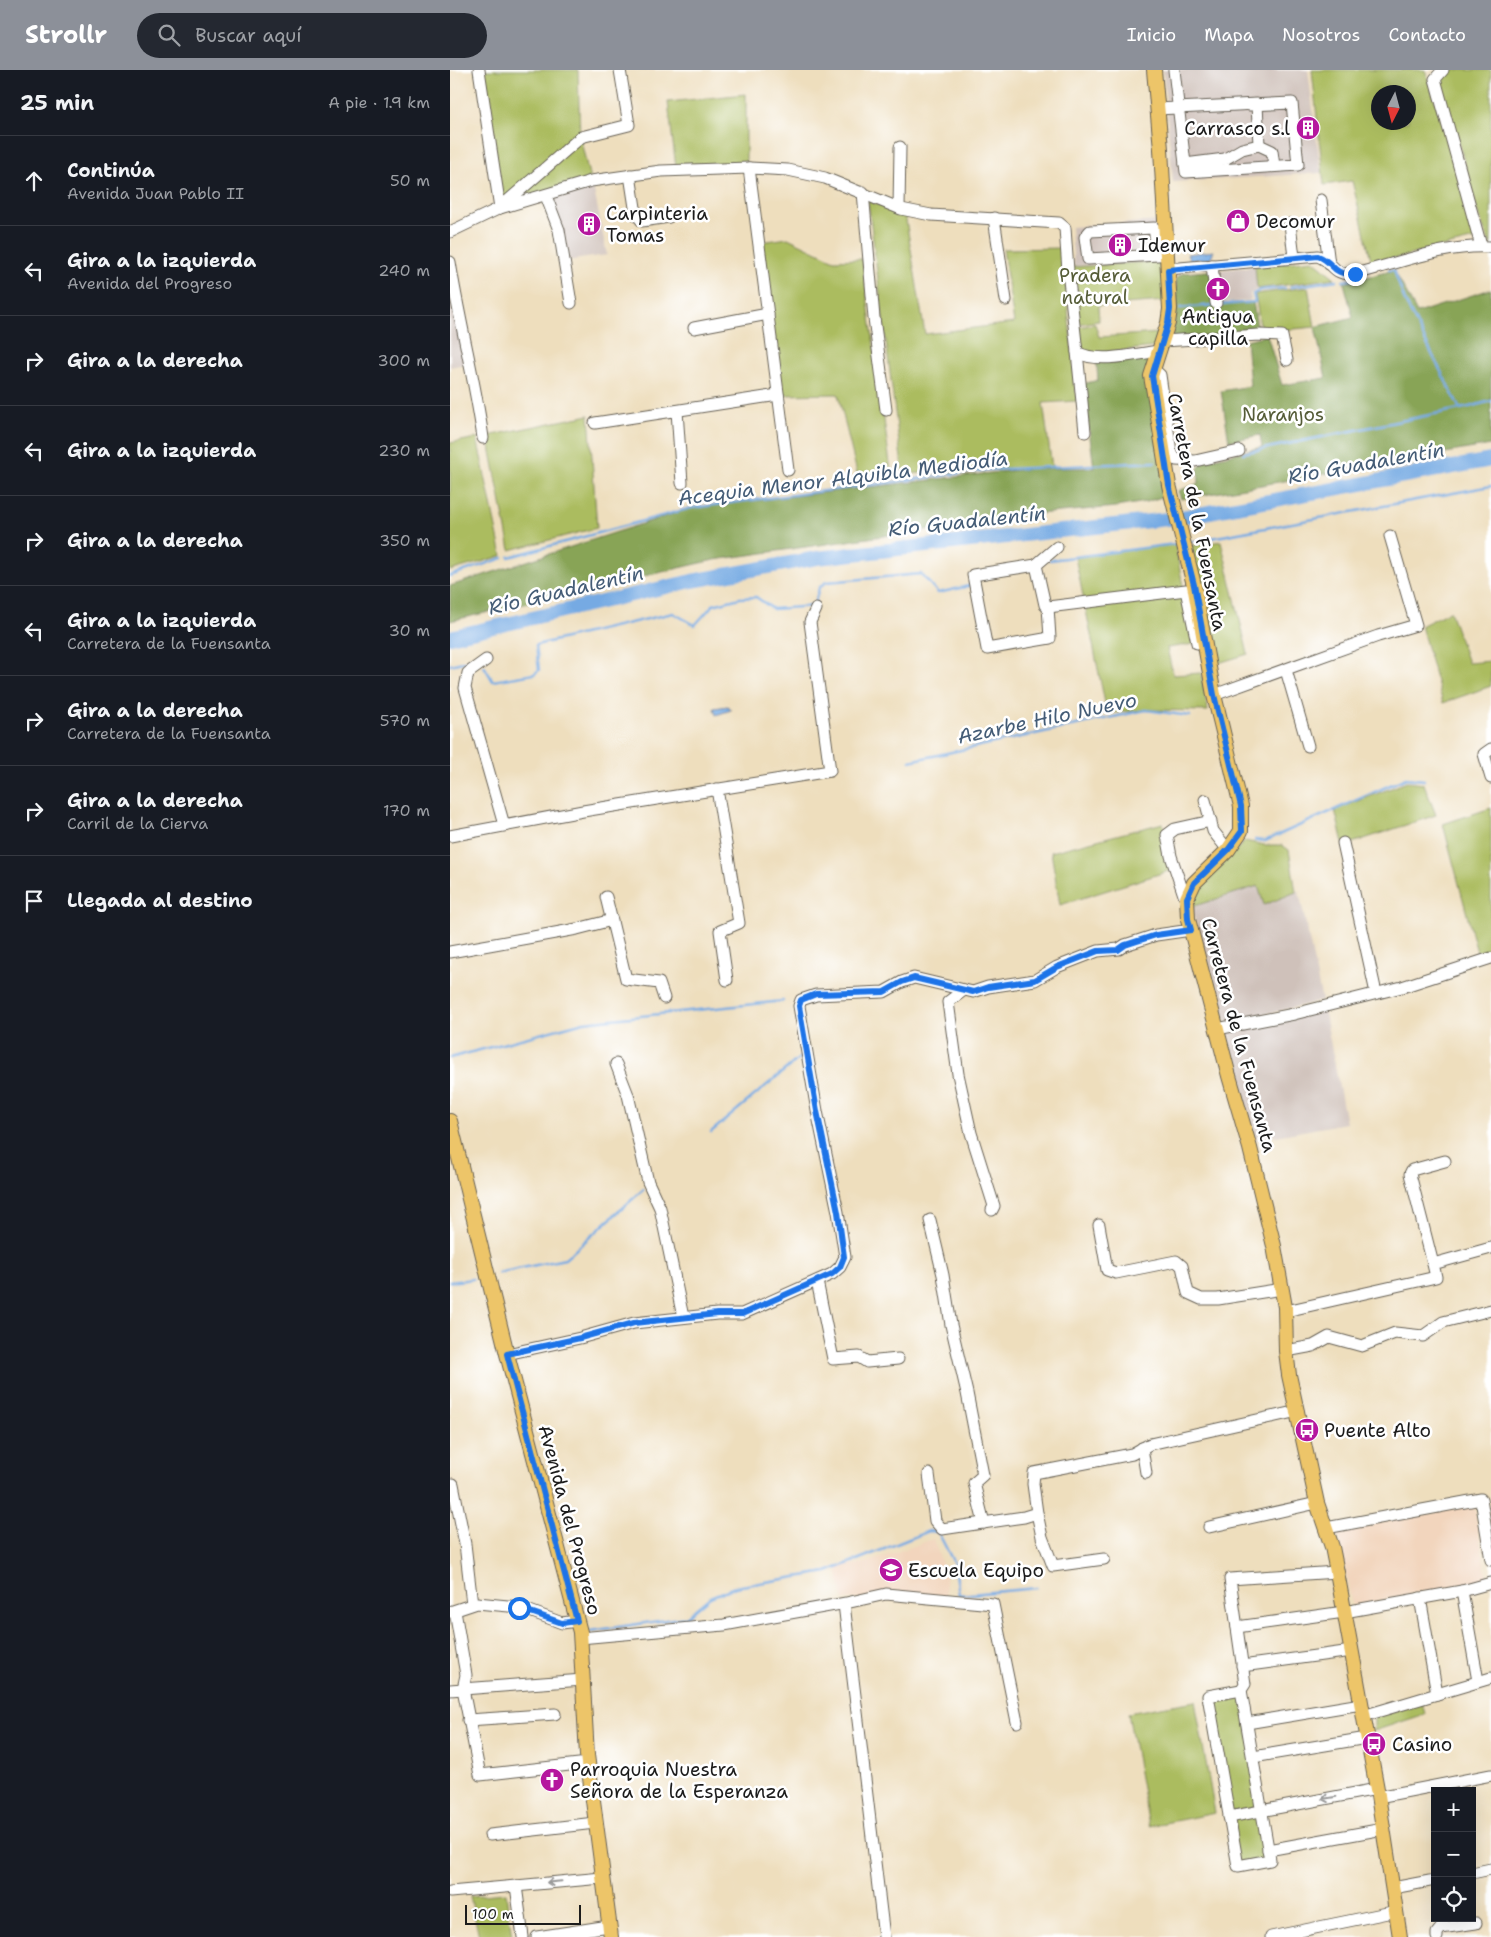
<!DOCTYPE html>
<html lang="es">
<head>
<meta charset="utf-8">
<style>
	body { margin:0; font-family:"Shantell Sans",sans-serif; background:#242831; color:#f1f3f6 }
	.controls { position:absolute; right:15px; bottom:15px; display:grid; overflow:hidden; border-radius:0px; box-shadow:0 5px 20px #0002 }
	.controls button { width:45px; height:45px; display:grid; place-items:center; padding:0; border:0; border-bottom:1px solid #363941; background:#171b24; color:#f1f3f6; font:25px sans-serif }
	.compass { position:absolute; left:921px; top:15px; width:45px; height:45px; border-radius:50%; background:#171b24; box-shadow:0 5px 20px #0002; rotate:186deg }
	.scale { position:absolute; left:15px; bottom:12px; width:116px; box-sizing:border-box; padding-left:5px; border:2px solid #1c1c1c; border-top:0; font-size:14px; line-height:18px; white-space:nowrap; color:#1c1c1c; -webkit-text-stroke:4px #fff; paint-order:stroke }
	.stop { position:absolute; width:15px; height:15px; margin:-11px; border:4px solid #1a73e8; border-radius:50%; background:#fff }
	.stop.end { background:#1a73e8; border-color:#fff; box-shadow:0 1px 5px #0008 }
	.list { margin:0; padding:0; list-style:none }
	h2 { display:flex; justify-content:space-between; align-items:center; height:65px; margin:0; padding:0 20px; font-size:21px }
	h2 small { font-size:16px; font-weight:400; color:#9ea1a6 }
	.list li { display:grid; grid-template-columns:32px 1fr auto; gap:15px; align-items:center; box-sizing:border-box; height:90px; padding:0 20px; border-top:1px solid #363941 }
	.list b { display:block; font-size:19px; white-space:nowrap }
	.list p { margin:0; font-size:16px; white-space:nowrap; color:#9ea1a6 }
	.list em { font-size:16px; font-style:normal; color:#9ea1a6 }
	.icon { flex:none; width:28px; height:28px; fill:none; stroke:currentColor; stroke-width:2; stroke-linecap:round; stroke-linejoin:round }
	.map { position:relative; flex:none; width:1041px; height:1867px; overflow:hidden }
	header { display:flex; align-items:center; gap:30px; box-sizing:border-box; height:70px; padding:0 25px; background:#8c9099; color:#fff }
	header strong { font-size:24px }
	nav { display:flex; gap:28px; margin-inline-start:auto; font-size:18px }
	.search { width:350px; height:45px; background:#242831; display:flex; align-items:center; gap:12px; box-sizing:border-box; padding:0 18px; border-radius:28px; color:#9ea1a6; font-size:19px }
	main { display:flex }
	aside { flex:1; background:#171b24 }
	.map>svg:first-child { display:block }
	.built { fill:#f2d5bd }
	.industrial { fill:#cfc1ba }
	.green { fill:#abbc5f; stroke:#646c3e; fill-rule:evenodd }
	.forest { fill:#88a456; stroke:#526039 }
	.water { fill:#76aae3; stroke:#496380 }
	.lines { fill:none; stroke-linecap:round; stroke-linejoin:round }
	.stream { stroke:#76aae3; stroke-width:2.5 }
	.river { stroke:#76aae3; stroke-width:14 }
	.minor-casing { stroke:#666054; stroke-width:13 }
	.major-casing { stroke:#666054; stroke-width:16 }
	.minor { stroke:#fff; stroke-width:11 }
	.major { stroke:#edc569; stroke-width:14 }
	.oneway { stroke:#999 }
	.route { stroke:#1a73e8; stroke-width:6 }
	.labels { text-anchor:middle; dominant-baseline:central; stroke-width:5; stroke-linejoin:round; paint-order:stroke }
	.poi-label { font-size:19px; fill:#1c1c1c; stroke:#fff; text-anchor:start }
	.park-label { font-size:19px; fill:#555c37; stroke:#fff }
	.street-label { font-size:19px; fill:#1c1c1c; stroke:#fff }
	.water-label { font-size:20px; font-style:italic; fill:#445c76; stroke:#fff }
</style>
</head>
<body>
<header>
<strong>Strollr</strong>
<div class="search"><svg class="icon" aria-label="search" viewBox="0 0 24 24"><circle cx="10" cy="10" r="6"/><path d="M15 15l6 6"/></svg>Buscar aquí</div>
<nav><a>Inicio</a><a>Mapa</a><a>Nosotros</a><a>Contacto</a></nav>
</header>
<main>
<aside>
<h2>25 min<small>A pie · 1.9 km</small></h2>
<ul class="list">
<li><svg class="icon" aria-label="ahead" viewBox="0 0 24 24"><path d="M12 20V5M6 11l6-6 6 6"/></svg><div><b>Continúa</b><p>Avenida Juan Pablo II</p></div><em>50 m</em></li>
<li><svg class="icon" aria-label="left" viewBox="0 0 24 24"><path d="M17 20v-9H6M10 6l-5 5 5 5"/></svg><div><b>Gira a la izquierda</b><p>Avenida del Progreso</p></div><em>240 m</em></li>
<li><svg class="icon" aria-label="right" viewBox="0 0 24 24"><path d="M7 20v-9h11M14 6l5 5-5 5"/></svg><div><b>Gira a la derecha</b></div><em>300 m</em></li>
<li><svg class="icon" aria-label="left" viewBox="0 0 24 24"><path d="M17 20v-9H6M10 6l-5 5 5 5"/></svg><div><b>Gira a la izquierda</b></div><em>230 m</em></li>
<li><svg class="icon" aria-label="right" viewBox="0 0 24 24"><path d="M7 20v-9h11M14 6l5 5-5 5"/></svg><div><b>Gira a la derecha</b></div><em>350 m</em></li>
<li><svg class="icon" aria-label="left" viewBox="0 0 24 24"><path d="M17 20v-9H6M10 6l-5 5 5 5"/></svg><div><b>Gira a la izquierda</b><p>Carretera de la Fuensanta</p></div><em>30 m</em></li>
<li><svg class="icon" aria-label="right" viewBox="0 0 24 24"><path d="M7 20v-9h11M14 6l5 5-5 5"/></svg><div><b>Gira a la derecha</b><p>Carretera de la Fuensanta</p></div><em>570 m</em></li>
<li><svg class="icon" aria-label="right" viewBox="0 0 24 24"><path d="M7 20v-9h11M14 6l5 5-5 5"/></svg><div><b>Gira a la derecha</b><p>Carril de la Cierva</p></div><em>170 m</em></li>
<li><svg class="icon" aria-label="arrive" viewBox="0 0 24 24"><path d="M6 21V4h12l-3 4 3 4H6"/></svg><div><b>Llegada al destino</b></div></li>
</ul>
</aside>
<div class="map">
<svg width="1041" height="1867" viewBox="0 0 1041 1867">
	<rect width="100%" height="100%" fill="#fff"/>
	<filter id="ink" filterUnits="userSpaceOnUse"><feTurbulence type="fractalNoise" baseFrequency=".02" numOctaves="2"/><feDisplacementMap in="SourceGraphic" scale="10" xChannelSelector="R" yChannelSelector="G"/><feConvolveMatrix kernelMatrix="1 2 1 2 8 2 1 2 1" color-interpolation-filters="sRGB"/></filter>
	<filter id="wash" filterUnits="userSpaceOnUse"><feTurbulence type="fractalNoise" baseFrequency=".0096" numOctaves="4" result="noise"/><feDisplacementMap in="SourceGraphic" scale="20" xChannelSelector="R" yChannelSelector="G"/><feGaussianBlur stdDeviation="1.12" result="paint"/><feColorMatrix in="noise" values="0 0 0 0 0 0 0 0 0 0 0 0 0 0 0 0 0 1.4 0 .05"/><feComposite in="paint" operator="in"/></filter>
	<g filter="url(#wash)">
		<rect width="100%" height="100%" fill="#eedebd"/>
		<!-- built -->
		<g class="built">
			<polygon points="1024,1435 1037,1510 902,1536 888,1461"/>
			<polygon points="483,1469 495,1502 496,1526 393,1530 387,1497 419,1492"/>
		</g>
		<!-- industrial -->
		<g class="industrial">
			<polygon points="713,0 858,0 871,103 723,112"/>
			<polygon points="143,115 157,185 116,191 99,127"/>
			<polygon points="710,151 710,189 624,196 621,157"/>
			<polygon points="805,196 807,219 800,224 801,230 773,233 769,200"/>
			<polygon points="0,209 20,293 0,297"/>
			<polygon points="808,815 815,835 849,821 872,931 776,953 741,837"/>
			<polygon points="874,939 896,1053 804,1070 776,962"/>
		</g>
		<!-- green -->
		<g class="green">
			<polygon points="34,0 128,0 130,67 140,109 52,135"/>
			<path d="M862,0H975L1029,168L922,194L902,111L874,115ZM928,22H958V52H928Z"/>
			<polygon points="996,0 1041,0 1041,176 1029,147 1005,58 985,9"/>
			<polygon points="296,24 296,94 226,98 218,32"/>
			<polygon points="418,131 455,144 475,264 564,253 553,179 612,178 627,331 593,333 602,397 453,404"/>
			<polygon points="338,168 384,190 412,189 441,401 407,403 388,324 332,325 311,172"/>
			<polygon points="863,190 885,208 807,219 805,196"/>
			<polygon points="713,191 715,231 648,236 649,251 628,254 622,197"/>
			<polygon points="858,217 865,257 811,262 805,224"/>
			<polygon points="645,254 649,267 709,263 705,277 642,284 630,278 629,257"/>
			<polygon points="139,345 147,458 60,480 38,366"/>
			<polygon points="27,368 52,486 0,501 0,373"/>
			<polygon points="771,471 798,584 765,594 741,476"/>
			<polygon points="725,474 744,574 717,578 723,605 751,603 758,641 696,640 657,643 625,487"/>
			<polygon points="1000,541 1018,593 1041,591 1041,616 993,633 971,556"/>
			<polygon points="957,712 974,714 986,745 902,773 893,773 885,740"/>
			<polygon points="1041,738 1041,882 1028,886 993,754"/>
			<polygon points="713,753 725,799 610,835 601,782"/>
			<polygon points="795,771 814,775 832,775 839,780 846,822 814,835 808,816 741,837 746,821"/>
			<polygon points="791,1620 820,1790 788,1796 758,1626"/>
			<polygon points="745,1631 765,1743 699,1756 678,1643"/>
			<polygon points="972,1633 975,1644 924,1661 924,1646"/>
			<polygon points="56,1823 62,1867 29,1867 20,1826"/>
		</g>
		<!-- forest -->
		<g class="forest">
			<polygon points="769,200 772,234 803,232 808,262 722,269 727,235 726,208 733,203"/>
			<polygon points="944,200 967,243 1041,219 1041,375 731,429 728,421 749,413 748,398 756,390 812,377 810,365 779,371 771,321 800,316 796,270 817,265 832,315 876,308 865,257 903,247 894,213"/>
			<polygon points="646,287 701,287 715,426 696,432 666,437 587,444 264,490 0,551 0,516 241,438 583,398 644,398 633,314 648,310"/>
		</g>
		<!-- water -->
		<g class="water">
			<polygon points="764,181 760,189 740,190 737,184"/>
			<polygon points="278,636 281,640 266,645 264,638"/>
		</g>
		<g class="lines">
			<!-- stream -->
			<g class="stream">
				<polyline points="939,200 944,200 955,231 1010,339"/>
				<polyline points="893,211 904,209"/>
				<polyline points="840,217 887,210"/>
				<polyline points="770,235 805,232 803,224 810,220 835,218"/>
				<polyline points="730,238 764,235"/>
				<polyline points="793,383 1019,337 1041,331"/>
				<polyline points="740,472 1041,416"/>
				<polyline points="59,487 241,438 536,400 705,392"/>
				<polyline points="600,490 725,474"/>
				<polyline points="0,506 53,488"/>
				<polyline points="0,595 25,589 29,591"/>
				<polyline points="34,596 43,611 84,604 89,600 86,575 223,543 245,555 263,535 290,528 306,527 323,539 364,536 369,518 376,512 471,504 488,523 519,516 520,514"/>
				<polyline points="460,691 696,640 740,646"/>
				<polyline points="805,770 815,771 956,708 974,710"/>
				<polyline points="0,988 134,952 333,931"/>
				<polyline points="261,1062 354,984"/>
				<polyline points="48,1203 115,1189 194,1119"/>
				<polyline points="0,1212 23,1209"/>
				<polyline points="140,1561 236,1547 260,1527 285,1517 377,1502 479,1461 488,1462 505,1495 509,1525 587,1518"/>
			</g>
			<!-- river -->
			<polyline class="river" points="0,567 242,511 367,488 727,448 1041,390"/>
		</g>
	</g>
	<g filter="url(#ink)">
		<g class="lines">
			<!-- minor casing -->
			<g class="minor-casing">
				<g id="minor">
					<polyline points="29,0 50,138"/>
					<polyline points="993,0 985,9 1031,176"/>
					<polyline points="707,39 807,34 809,75 792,79 775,89 735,94 724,0"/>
					<polyline points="809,75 822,81 824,96"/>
					<polyline points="735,94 736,102 848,95 842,33 799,35"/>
					<polyline points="299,98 338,400"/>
					<polyline points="180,105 186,144 192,151 219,147"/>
					<polyline points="413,122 424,248 436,340"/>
					<polyline points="96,126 109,160 121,233"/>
					<polyline points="871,130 879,194"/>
					<polyline points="53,135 131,67 179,55 170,0"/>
					<polyline points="449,138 450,77"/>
					<polyline points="544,148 556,230"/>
					<polyline points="840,154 844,187"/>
					<path d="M0,162L50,138L141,111L211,101L299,98L338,100L375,108L451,139L481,145L609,153L615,158L618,201L627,282C646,294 687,284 709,281"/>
					<polyline points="708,185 704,158 640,161 635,167 638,189 708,185 716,184"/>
					<path d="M0,192C9,251 25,309 33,368"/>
					<polyline points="762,195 766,233"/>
					<path d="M718,199L868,186C886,193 880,205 905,204C949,193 997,174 1041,177"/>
					<polyline points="244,258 318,244"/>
					<polyline points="713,271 809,265 832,266 837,290"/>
					<polyline points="627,282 635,362"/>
					<polyline points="703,299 710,305 721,382 726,390 745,391 789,381"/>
					<polyline points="227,341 232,413"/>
					<polyline points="145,353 328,325"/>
					<polyline points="607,477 586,495 595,535 598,537 736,520 747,573 754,573"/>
					<polyline points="586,495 523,505 537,579 600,568 598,537"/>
					<polyline points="36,590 18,603 15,618 54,755"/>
					<polyline points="836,600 858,676"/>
					<polyline points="764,625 928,566 966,555 940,466"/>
					<polyline points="1041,679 1034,684 1041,708"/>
					<polyline points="267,719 289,853 270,861 277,910"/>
					<polyline points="755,730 763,761 778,780"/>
					<polyline points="0,766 133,741 380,701 360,552 366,539"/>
					<polyline points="893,773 926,923"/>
					<polyline points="156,827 176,909 209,913 214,928"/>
					<polyline points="737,834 721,786 717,765 725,759 761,751"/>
					<polyline points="0,882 127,859 162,850"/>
					<polyline points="514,920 498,932 508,1004 521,1063 544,1136 542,1140"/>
					<polyline points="767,959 844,944 952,917 1041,888"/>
					<polyline points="166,994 178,1025 198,1112 210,1138 233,1247"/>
					<polyline points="480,1150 493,1205 501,1255 517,1323 533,1405 524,1413 534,1453"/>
					<polyline points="649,1155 657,1200 666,1203 726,1191 732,1196 738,1223 751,1229 768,1229 832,1219"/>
					<polyline points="983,1194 960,1104 962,1100 995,1091"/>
					<polyline points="367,1211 383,1289 409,1287 417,1292 448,1289"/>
					<polyline points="836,1241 986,1207 983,1194 1041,1178"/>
					<polyline points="836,1281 863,1276 879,1267 912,1276 945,1263 973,1266 993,1252 1041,1240"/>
					<polyline points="57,1284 130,1268 184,1253 267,1244 292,1244 382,1204 390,1197 395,1187 388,1142 367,1041 349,936 351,930 366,925 434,922 452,912 464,908 523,922 538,917 585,910 607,897 648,881 669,879 675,875 706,865 741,860"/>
					<polyline points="692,1378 696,1403"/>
					<polyline points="479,1404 485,1451 492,1459 574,1447 587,1443 583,1414 584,1403 682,1384 700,1374 848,1341"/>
					<polyline points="3,1414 15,1474 22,1534"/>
					<polyline points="587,1443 592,1467 603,1496 654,1489"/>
					<polyline points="759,1457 867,1433"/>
					<polyline points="876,1458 1031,1429 1041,1490"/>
					<polyline points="1012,1521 1028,1611"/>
					<polyline points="970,1528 987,1624"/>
					<polyline points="394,1534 434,1867"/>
					<polyline points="5,1541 16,1605 13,1619 30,1705 138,1693"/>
					<polyline points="0,1542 27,1533 69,1537 112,1553 127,1551"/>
					<polyline points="787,1557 894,1542 1012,1521 1041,1513"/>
					<polyline points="130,1568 274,1555 396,1533 436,1524 543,1534 567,1652"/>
					<polyline points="792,1596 902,1581"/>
					<polyline points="0,1620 133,1610"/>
					<polygon points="791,1620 820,1790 788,1796 758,1626"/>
					<polyline points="791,1620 795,1614 780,1509 887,1502"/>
					<polyline points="913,1646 1041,1608"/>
					<polyline points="18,1650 105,1644"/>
					<polyline points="797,1653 911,1634"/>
					<polyline points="803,1687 917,1668"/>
					<polyline points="928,1727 1041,1705"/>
					<polyline points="779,1747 927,1719"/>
					<polyline points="40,1765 145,1753"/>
					<polyline points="818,1780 933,1759"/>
					<polyline points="1022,1803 1041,1799"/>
					<polyline points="66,1816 73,1867"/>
					<polyline points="943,1818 985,1810"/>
					<polyline points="0,1822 152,1808"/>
					<polyline points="87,1867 159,1856"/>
					<polyline points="821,1867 947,1841"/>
					<polyline points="987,1867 987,1863 991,1858 1026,1853"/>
				</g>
			</g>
			<!-- major casing -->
			<g class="major-casing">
				<g id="major">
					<polyline points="704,0 711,79 720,239 718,253 701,306 706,335 719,415 744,515 764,625 791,736 791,761 778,780 744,813 737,828 738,849 779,1006 800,1078 824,1176 835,1237 836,1281 839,1305 867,1433 882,1477 887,1502 927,1719 950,1867"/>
					<polyline points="0,1051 57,1284 130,1562 137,1685 161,1867"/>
				</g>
			</g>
			<!-- minor -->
			<use href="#minor" class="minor"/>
			<!-- major -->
			<use href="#major" class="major"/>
		</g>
		<!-- one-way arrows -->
		<defs><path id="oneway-shaft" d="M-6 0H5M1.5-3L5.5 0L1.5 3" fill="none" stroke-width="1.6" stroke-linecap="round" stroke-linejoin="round" transform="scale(1.25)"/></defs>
		<g class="oneway">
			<use href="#oneway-shaft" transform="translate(879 1728) rotate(170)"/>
			<use href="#oneway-shaft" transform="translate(104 1812) rotate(175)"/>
		</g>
	</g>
	<g class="lines" filter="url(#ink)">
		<!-- route -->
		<path class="route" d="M69,1538L112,1553L127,1551L57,1284L130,1268L184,1253L267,1244H292L382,1204L390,1197L394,1187L388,1142L367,1041L349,936L351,930L366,924L434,922L452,912L464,908L523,922L538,917L585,910L607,897L648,881L668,880L675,875L706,865L741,860L738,849L737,828L744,813L778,780L792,761L791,736L764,625L744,515L719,415L702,306L718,253L720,239L718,200L868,186C886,193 880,205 905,204"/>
	</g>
	<!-- icons -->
	<defs>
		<g id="building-disc" transform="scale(1.25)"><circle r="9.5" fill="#b5179e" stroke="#fff"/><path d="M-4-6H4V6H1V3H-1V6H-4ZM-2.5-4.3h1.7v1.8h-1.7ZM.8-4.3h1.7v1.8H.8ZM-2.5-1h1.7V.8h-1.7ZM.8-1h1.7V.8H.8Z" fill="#fff"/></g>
		<g id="shop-disc" transform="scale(1.25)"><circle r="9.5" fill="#b5179e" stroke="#fff"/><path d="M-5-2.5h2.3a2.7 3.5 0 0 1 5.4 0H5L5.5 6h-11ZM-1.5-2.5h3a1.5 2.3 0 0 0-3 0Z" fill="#fff"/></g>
		<g id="church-disc" transform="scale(1.25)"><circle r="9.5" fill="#b5179e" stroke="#fff"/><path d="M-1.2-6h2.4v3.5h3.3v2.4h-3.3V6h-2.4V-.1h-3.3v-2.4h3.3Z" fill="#fff"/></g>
		<g id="bus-disc" transform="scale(1.25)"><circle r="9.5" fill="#b5179e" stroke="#fff"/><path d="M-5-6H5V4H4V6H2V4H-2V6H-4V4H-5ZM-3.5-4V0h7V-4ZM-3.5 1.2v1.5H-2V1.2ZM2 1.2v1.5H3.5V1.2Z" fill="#fff"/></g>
		<g id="school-disc" transform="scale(1.25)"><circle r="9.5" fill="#b5179e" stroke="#fff"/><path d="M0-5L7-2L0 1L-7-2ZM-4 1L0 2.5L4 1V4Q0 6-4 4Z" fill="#fff"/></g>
	</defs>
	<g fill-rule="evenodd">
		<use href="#building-disc" x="858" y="58"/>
		<use href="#shop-disc" x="788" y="151"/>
		<use href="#building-disc" x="139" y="154"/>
		<use href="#building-disc" x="670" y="175"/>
		<use href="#church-disc" x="768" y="219"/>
		<use href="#bus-disc" x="857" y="1360"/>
		<use href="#school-disc" x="441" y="1500"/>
		<use href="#bus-disc" x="924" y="1674"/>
		<use href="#church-disc" x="102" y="1710"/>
	</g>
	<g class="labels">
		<!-- poi labels -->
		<g class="poi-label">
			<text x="840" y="58" text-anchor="end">Carrasco s.l</text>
			<text x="156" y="143">Carpinteria<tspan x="156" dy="22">Tomas</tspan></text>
			<text x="806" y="151">Decomur</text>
			<text x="688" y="175">Idemur</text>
			<text x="768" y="246" text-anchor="middle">Antigua<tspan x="768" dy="22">capilla</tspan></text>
			<text x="874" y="1360">Puente Alto</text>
			<text x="458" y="1500">Escuela Equipo</text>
			<text x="942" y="1674">Casino</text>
			<text x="120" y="1699">Parroquia Nuestra<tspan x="120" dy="22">Señora de la Esperanza</tspan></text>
		</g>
		<!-- park labels -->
		<g class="park-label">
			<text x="645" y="205">Pradera<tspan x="645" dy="22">natural</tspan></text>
			<text x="833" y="344">Naranjos</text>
		</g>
		<!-- street labels -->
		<g class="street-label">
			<text transform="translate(747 442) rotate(79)">Carretera de la Fuensanta</text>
			<text transform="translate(789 965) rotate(75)">Carretera de la Fuensanta</text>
			<text transform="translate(120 1450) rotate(75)">Avenida del Progreso</text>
		</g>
		<!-- water labels -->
		<g class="water-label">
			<text transform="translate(916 393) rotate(-10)">Río Guadalentín</text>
			<text transform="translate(393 408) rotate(-7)">Acequia Menor Alquibla Mediodía</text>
			<text transform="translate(517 451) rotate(-6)">Río Guadalentín</text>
			<text transform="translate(116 520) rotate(-13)">Río Guadalentín</text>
			<text transform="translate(597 648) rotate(-12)">Azarbe Hilo Nuevo</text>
		</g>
	</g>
</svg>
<div class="controls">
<button>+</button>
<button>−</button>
<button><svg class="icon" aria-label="locate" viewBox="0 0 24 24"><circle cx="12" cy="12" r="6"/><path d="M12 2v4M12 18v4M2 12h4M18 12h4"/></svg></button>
</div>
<svg class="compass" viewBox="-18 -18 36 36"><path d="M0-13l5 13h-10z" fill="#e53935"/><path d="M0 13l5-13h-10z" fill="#9ea1a6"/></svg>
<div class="scale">100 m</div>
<div class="stop" style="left:69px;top:1538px"></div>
<div class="stop end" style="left:905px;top:204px"></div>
</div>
</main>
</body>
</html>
